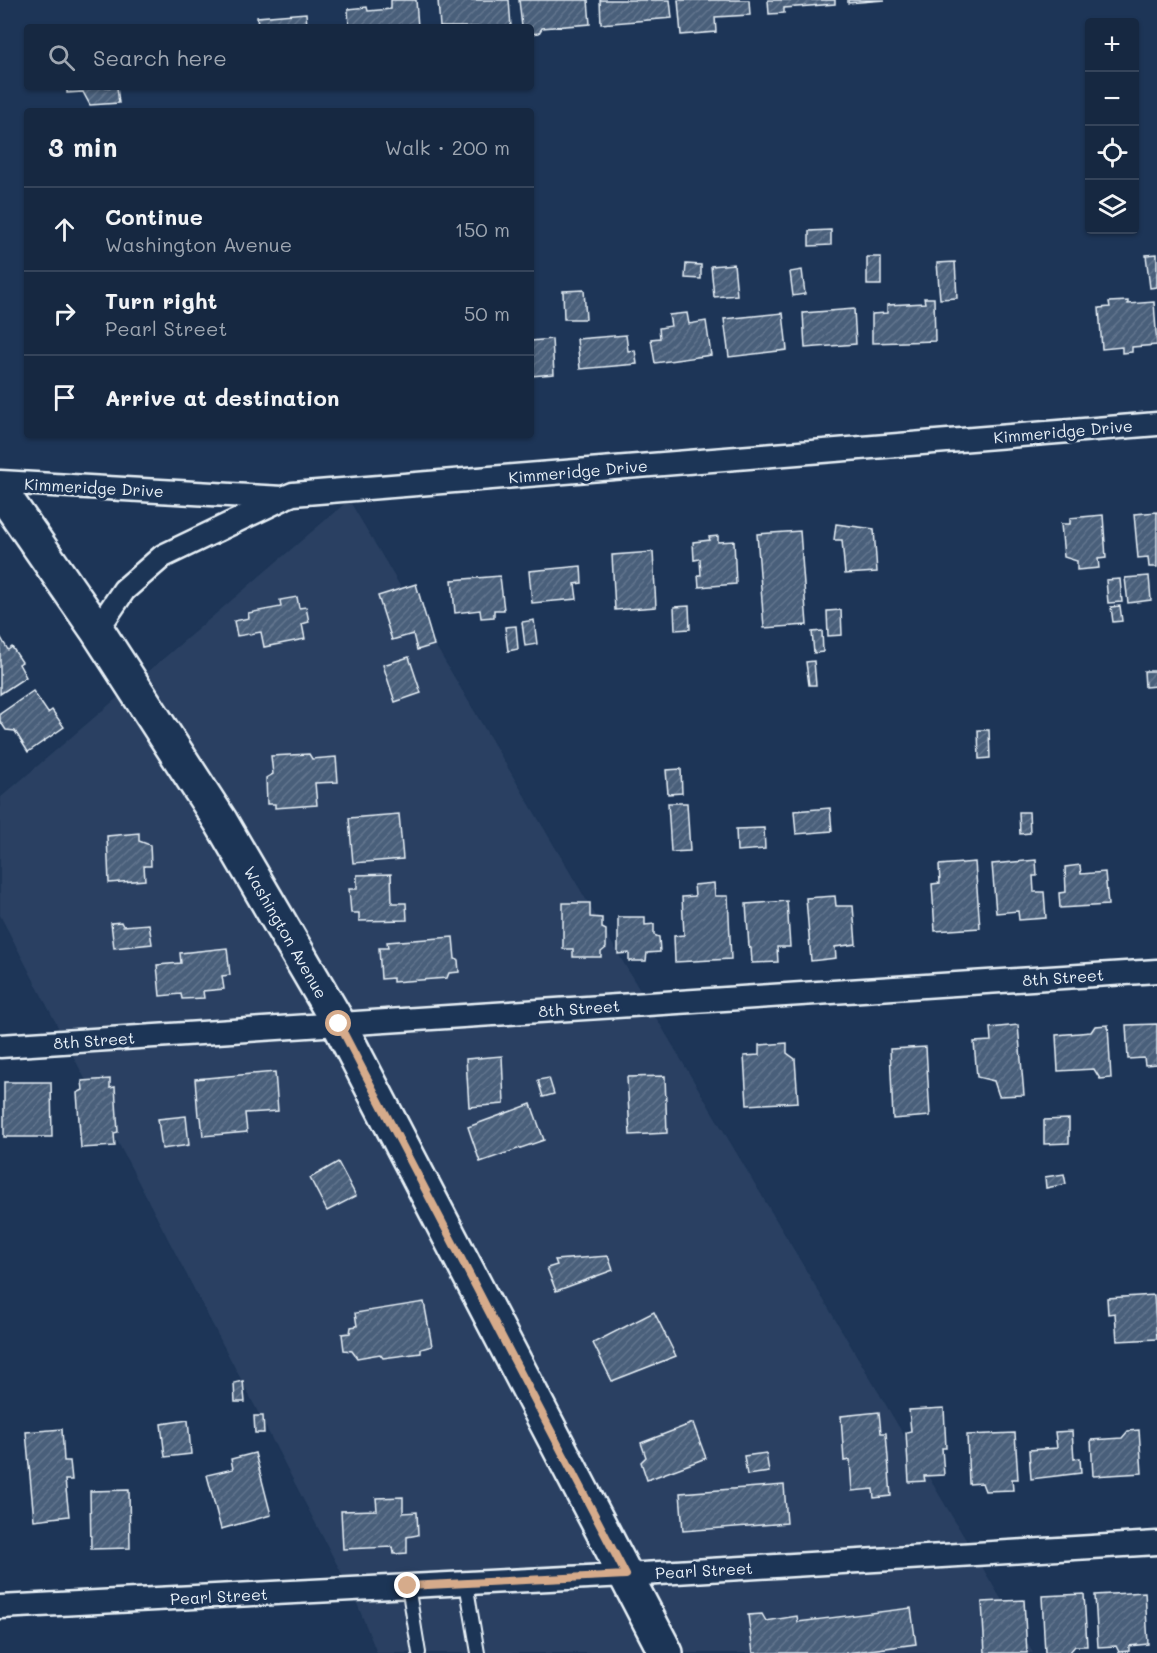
<!DOCTYPE html>
<html lang="en">
<head>
<meta charset="utf-8">
<style>
	body { margin:0; font-family:Mali,sans-serif; background:#1f3048; color:#f1f3f6 }
	.controls { position:absolute; right:18px; top:18px; display:grid; overflow:hidden; border-radius:6px; box-shadow:0 2px 4px #0004 }
	.controls button { width:54px; height:54px; display:grid; place-items:center; padding:0; border:0; border-bottom:2px solid #35445a; background:#162841; color:#f1f3f6; font:30px sans-serif }
	.stop { position:absolute; width:18px; height:18px; margin:-14px; border:4px solid #d6ab8b; border-radius:50%; background:#fff }
	.stop.end { background:#d6ab8b; border-color:#fff; box-shadow:0 2px 6px #0008 }
	.list { margin:0; padding:0; list-style:none }
	h2 { display:flex; justify-content:space-between; align-items:center; height:78px; margin:0; padding:0 24px; font-size:26px }
	h2 small { font-size:20px; font-weight:400; color:#9ea6b1 }
	.list li { display:grid; grid-template-columns:39px 1fr auto; gap:18px; align-items:center; box-sizing:border-box; height:84px; padding:0 24px; border-top:2px solid #35445a }
	.list b { display:block; font-size:22px; white-space:nowrap }
	.list p { margin:0; font-size:20px; white-space:nowrap; color:#9ea6b1 }
	.list em { font-size:20px; font-style:normal; color:#9ea6b1 }
	.icon { flex:none; width:33px; height:33px; fill:none; stroke:currentColor; stroke-width:2; stroke-linecap:round; stroke-linejoin:round }
	.map { position:relative; flex:none; width:1157px; height:1653px; overflow:hidden }
	.search { position:absolute; background:#162841; box-shadow:0 2px 4px #0004; left:24px; top:24px; width:510px; height:66px; display:flex; align-items:center; gap:15px; box-sizing:border-box; padding:0 21px; border-radius:6px; color:#9ea6b1; font-size:22px }
	.panel { position:absolute; background:#162841; box-shadow:0 2px 4px #0004; left:24px; top:108px; width:510px; height:330px; border-radius:6px }
	.map>svg:first-child { display:block }
	.built { fill:#2a4162 }
	.building { fill:url(#building-hatch); stroke:#e8f1f8; stroke-width:1.5 }
	.lines { fill:none; stroke-linecap:round; stroke-linejoin:round }
	.lane-casing { stroke:#e8f1f8; stroke-width:16 }
	.street-casing { stroke:#e8f1f8; stroke-width:27 }
	.secondary-casing { stroke:#e8f1f8; stroke-width:38 }
	.lane { stroke:#1d3557; stroke-width:12 }
	.street { stroke:#1d3557; stroke-width:22 }
	.secondary { stroke:#1d3557; stroke-width:33 }
	.route { stroke:#d6ab8b; stroke-width:8 }
	.labels { text-anchor:middle; dominant-baseline:central; stroke-width:6; stroke-linejoin:round; paint-order:stroke }
	.street-label { font-size:16px; fill:#e8f1f8; stroke:#1d3557 }
</style>
</head>
<body>
<div class="map">
<svg width="1157" height="1653" viewBox="0 0 1157 1653">
	<defs>
		<pattern id="building-hatch" width="6" height="6" patternUnits="userSpaceOnUse" patternTransform="scale(1.5)"><rect width="6" height="6" fill="#495e7a"/><path d="M-1 1l2-2M0 6l6-6M5 7l2-2" fill="none" stroke="#63768e"/></pattern>
	</defs>
	<rect width="100%" height="100%" fill="#1d3557"/>
	<filter id="ink" filterUnits="userSpaceOnUse"><feTurbulence type="fractalNoise" baseFrequency=".0167" numOctaves="2"/><feDisplacementMap in="SourceGraphic" scale="12" xChannelSelector="R" yChannelSelector="G"/><feConvolveMatrix kernelMatrix="1 2 1 2 8 2 1 2 1" color-interpolation-filters="sRGB"/></filter>
	<g filter="url(#ink)">
		<!-- built -->
		<polygon class="built" points="349,500 1033,1653 377,1653 356,1601 0,915 0,798"/>
		<!-- building -->
		<g class="building">
			<polygon points="391,0 416,0 418,27 349,27 348,9 367,7 368,11 391,9"/>
			<polygon points="438,0 509,0 511,27 440,27"/>
			<polygon points="519,0 588,0 590,24 542,28 539,33 531,34 531,27 522,27"/>
			<polygon points="600,0 670,0 672,18 601,24"/>
			<polygon points="678,0 749,0 750,15 715,17 716,32 681,35"/>
			<polygon points="768,0 835,0 835,4 784,8 784,13 769,14"/>
			<polygon points="848,0 885,0 848,3"/>
			<polygon points="306,13 307,27 258,27 257,17"/>
			<polygon points="67,87 117,87 119,103 90,105 83,92 67,93"/>
			<polygon points="831,230 831,245 809,246 809,231"/>
			<polygon points="1157,254 1157,287 1150,288 1146,255"/>
			<rect x="867" y="257" width="14" height="28"/>
			<polygon points="955,262 957,298 940,299 937,263"/>
			<polygon points="686,264 701,265 701,279 685,278"/>
			<polygon points="734,264 737,295 714,297 711,266"/>
			<polygon points="802,270 805,294 793,296 790,272"/>
			<polygon points="584,290 586,319 564,319 563,291"/>
			<polygon points="924,298 934,298 935,341 872,343 872,314 887,313 887,305 925,303"/>
			<polygon points="1128,301 1128,304 1154,302 1157,345 1132,347 1132,352 1122,353 1122,347 1102,349 1099,308 1110,307 1109,302"/>
			<polygon points="854,309 856,344 805,348 803,313"/>
			<polygon points="687,313 689,324 706,321 711,355 655,363 651,339 660,338 659,328 671,326 669,315"/>
			<polygon points="783,313 787,350 729,357 724,319"/>
			<polygon points="626,335 628,351 635,350 637,364 580,369 577,339"/>
			<polygon points="552,339 554,374 531,376 531,341"/>
			<polygon points="1157,512 1157,567 1149,567 1148,557 1138,558 1134,514"/>
			<polygon points="1103,515 1106,558 1098,559 1099,568 1077,570 1077,561 1064,557 1061,524 1070,524 1070,518"/>
			<polygon points="836,524 874,529 877,572 845,574 842,540 834,540"/>
			<polygon points="800,531 807,625 764,628 757,534"/>
			<polygon points="718,536 718,542 734,541 736,584 699,587 698,575 701,575 700,559 694,560 693,542 710,540 709,537"/>
			<polygon points="653,552 656,607 615,610 612,555"/>
			<polygon points="581,566 582,583 575,584 577,599 532,603 529,571"/>
			<polygon points="500,576 504,610 494,610 494,617 481,618 480,610 455,613 452,580"/>
			<polygon points="1149,576 1151,600 1128,603 1125,578"/>
			<polygon points="1120,579 1122,602 1108,603 1106,580"/>
			<polygon points="416,584 434,645 417,650 413,634 392,640 378,596"/>
			<polygon points="297,597 299,608 306,607 309,622 302,624 305,639 264,647 261,632 237,636 234,621 249,618 248,613 281,607 280,600"/>
			<polygon points="689,606 690,629 675,630 674,607"/>
			<polygon points="1120,606 1122,621 1113,622 1111,607"/>
			<polygon points="841,610 842,635 828,636 827,611"/>
			<polygon points="534,620 537,644 525,646 522,622"/>
			<polygon points="516,626 518,649 508,651 505,627"/>
			<polygon points="822,631 823,652 814,653 812,632"/>
			<polygon points="0,636 8,650 12,647 22,662 19,664 26,677 0,694"/>
			<polygon points="409,657 421,693 395,702 383,665"/>
			<polygon points="814,661 816,685 809,685 806,662"/>
			<polygon points="1144,671 1157,671 1157,686 1145,687"/>
			<polygon points="33,691 48,713 52,710 64,727 28,752 15,731 6,730 0,721 0,714"/>
			<polygon points="978,730 989,730 990,758 979,759"/>
			<polygon points="309,754 312,759 336,757 338,782 315,783 317,805 275,808 275,804 267,804 266,778 273,774 271,756"/>
			<polygon points="681,769 682,793 668,794 666,770"/>
			<polygon points="668,803 687,803 690,851 671,852"/>
			<polygon points="830,808 832,831 796,834 794,811"/>
			<polygon points="1019,812 1029,812 1030,833 1020,834"/>
			<polygon points="399,814 403,859 353,863 349,818"/>
			<polygon points="764,828 765,849 737,851 736,829"/>
			<polygon points="139,833 139,841 150,845 151,866 144,866 145,880 109,883 107,836"/>
			<polygon points="1036,860 1037,876 1033,876 1034,892 1044,892 1046,918 1019,920 1018,911 996,913 992,864"/>
			<polygon points="975,862 980,928 935,931 932,884 940,883 939,865"/>
			<polygon points="1080,865 1081,874 1105,872 1108,905 1060,908 1059,893 1066,892 1065,867"/>
			<polygon points="391,874 392,903 406,903 407,920 359,921 359,913 351,913 349,889 357,889 357,875"/>
			<polygon points="714,883 715,896 728,896 731,959 675,962 674,936 684,935 682,897 695,896 694,885"/>
			<polygon points="835,896 836,906 853,906 856,944 835,947 836,958 811,961 806,898"/>
			<polygon points="787,901 790,947 777,947 778,962 752,963 751,948 749,947 746,904"/>
			<polygon points="563,903 590,903 590,917 602,918 602,928 606,930 606,948 601,952 601,957 573,957 573,949 563,949"/>
			<polygon points="618,917 645,917 645,925 654,924 654,935 659,937 660,952 647,953 646,961 629,961 629,953 618,954"/>
			<polygon points="121,922 123,926 149,924 152,944 114,948 111,923"/>
			<polygon points="453,937 455,959 458,960 459,972 449,973 447,978 393,982 393,978 381,979 379,948 388,948 387,942"/>
			<polygon points="227,948 230,975 222,976 224,989 203,991 204,998 182,999 181,994 160,996 157,965 181,963 180,953"/>
			<polygon points="1157,1024 1157,1064 1145,1065 1144,1058 1128,1059 1126,1025"/>
			<polygon points="1018,1025 1024,1095 999,1096 994,1081 977,1077 974,1042 991,1041 990,1028"/>
			<polygon points="1108,1025 1111,1078 1100,1079 1094,1069 1058,1071 1056,1035 1091,1032 1095,1026"/>
			<polygon points="787,1043 787,1053 795,1059 798,1102 747,1105 744,1056 759,1055 759,1045"/>
			<polygon points="926,1047 930,1116 893,1119 890,1049"/>
			<polygon points="502,1056 504,1104 469,1107 466,1059"/>
			<polygon points="275,1072 278,1111 245,1113 247,1132 203,1136 201,1117 198,1116 195,1079"/>
			<polygon points="665,1076 667,1133 630,1135 627,1077"/>
			<polygon points="549,1078 554,1094 543,1097 538,1080"/>
			<polygon points="110,1079 110,1088 115,1087 118,1132 114,1133 115,1146 81,1148 77,1093 83,1090 82,1081"/>
			<polygon points="4,1082 51,1082 52,1137 4,1137"/>
			<polygon points="531,1104 544,1140 480,1162 468,1127"/>
			<polygon points="186,1116 189,1145 162,1149 158,1119"/>
			<polygon points="1069,1119 1069,1143 1044,1144 1044,1120"/>
			<polygon points="338,1162 356,1196 327,1211 310,1178"/>
			<polygon points="1064,1174 1066,1184 1046,1188 1045,1177"/>
			<polygon points="608,1256 613,1270 556,1291 547,1268 557,1265 555,1260"/>
			<polygon points="1154,1295 1157,1339 1117,1341 1115,1313 1108,1314 1107,1298"/>
			<polygon points="424,1302 432,1346 421,1349 421,1353 383,1358 380,1354 357,1358 352,1351 344,1350 342,1334 350,1333 351,1327 357,1326 355,1313"/>
			<polygon points="654,1312 676,1356 612,1381 593,1343"/>
			<polygon points="243,1381 245,1402 235,1402 234,1383"/>
			<polygon points="944,1408 946,1448 942,1448 944,1475 924,1476 925,1481 909,1482 906,1432 911,1431 909,1410"/>
			<polygon points="879,1412 881,1433 886,1433 891,1496 874,1498 873,1489 852,1491 850,1460 844,1461 841,1416"/>
			<polygon points="254,1416 263,1416 264,1433 255,1433"/>
			<polygon points="188,1420 191,1454 165,1457 161,1424"/>
			<polygon points="693,1423 706,1458 647,1480 641,1462 646,1457 641,1443"/>
			<polygon points="62,1429 64,1461 70,1461 72,1480 65,1480 69,1516 34,1520 26,1432"/>
			<polygon points="1139,1430 1142,1473 1093,1476 1091,1440 1122,1438 1128,1431"/>
			<polygon points="1072,1431 1074,1459 1080,1458 1081,1473 1031,1479 1029,1450 1057,1448 1055,1432"/>
			<polygon points="1015,1433 1018,1479 1012,1479 1013,1490 985,1491 982,1483 969,1484 967,1435"/>
			<polygon points="255,1453 271,1515 221,1529 207,1475 233,1469 231,1459"/>
			<polygon points="766,1453 769,1472 747,1475 744,1456"/>
			<polygon points="784,1485 787,1523 683,1531 680,1493"/>
			<polygon points="129,1490 130,1548 91,1549 90,1491"/>
			<polygon points="403,1497 403,1513 417,1512 418,1535 407,1537 407,1553 394,1554 393,1547 343,1549 341,1511 377,1510 376,1498"/>
			<polygon points="1145,1592 1148,1644 1129,1646 1129,1651 1119,1652 1116,1646 1098,1647 1095,1595"/>
			<polygon points="1084,1594 1087,1646 1075,1646 1069,1653 1045,1653 1042,1596"/>
			<polygon points="1024,1600 1027,1653 985,1653 982,1602"/>
			<polygon points="911,1608 916,1644 847,1653 753,1653 748,1615 762,1614 766,1621 797,1616 798,1622"/>
		</g>
		<g class="lines">
			<!-- lane casing -->
			<g class="lane-casing">
				<g id="lane">
					<polyline points="466,1583 478,1653"/>
					<polyline points="408,1586 419,1653"/>
				</g>
			</g>
			<!-- street casing -->
			<g class="street-casing">
				<g id="street">
					<polyline points="0,482 283,498 293,494 1157,424"/>
					<polyline points="97,630 124,590 163,556 282,499"/>
					<polyline points="0,1046 1157,971"/>
					<polyline points="0,1607 626,1575 1157,1543"/>
				</g>
			</g>
			<!-- secondary casing -->
			<g class="secondary-casing">
				<polyline id="secondary" points="0,490 97,630 221,822 339,1024 666,1653"/>
			</g>
			<!-- lane -->
			<use href="#lane" class="lane"/>
			<!-- street -->
			<use href="#street" class="street"/>
			<!-- secondary -->
			<use href="#secondary" class="secondary"/>
		</g>
	</g>
	<g class="lines" filter="url(#ink)">
		<!-- route -->
		<polyline class="route" points="339,1024 626,1575 408,1586"/>
	</g>
	<g class="labels">
		<!-- street labels -->
		<g class="street-label">
			<text transform="translate(1063 431) rotate(-5)">Kimmeridge Drive</text>
			<text transform="translate(578 471) rotate(-5)">Kimmeridge Drive</text>
			<text transform="translate(94 487) rotate(3)">Kimmeridge Drive</text>
			<text transform="translate(286 932) rotate(60)">Washington Avenue</text>
			<text transform="translate(1063 977) rotate(-4)">8th Street</text>
			<text transform="translate(579 1008) rotate(-4)">8th Street</text>
			<text transform="translate(94 1040) rotate(-4)">8th Street</text>
			<text transform="translate(704 1570) rotate(-3)">Pearl Street</text>
			<text transform="translate(219 1596) rotate(-3)">Pearl Street</text>
		</g>
	</g>
</svg>
<div class="controls">
<button>+</button>
<button>−</button>
<button><svg class="icon" aria-label="locate" viewBox="0 0 24 24"><circle cx="12" cy="12" r="6"/><path d="M12 2v4M12 18v4M2 12h4M18 12h4"/></svg></button>
<button><svg class="icon" aria-label="layers" viewBox="0 0 24 24"><path d="M12 4l9 5-9 5-9-5zM3 14l9 5 9-5"/></svg></button>
</div>
<div class="stop" style="left:339px;top:1024px"></div>
<div class="stop end" style="left:408px;top:1586px"></div>
<div class="search"><svg class="icon" aria-label="search" viewBox="0 0 24 24"><circle cx="10" cy="10" r="6"/><path d="M15 15l6 6"/></svg>Search here</div>
<section class="panel">
<h2>3 min<small>Walk · 200 m</small></h2>
<ul class="list">
<li><svg class="icon" aria-label="ahead" viewBox="0 0 24 24"><path d="M12 20V5M6 11l6-6 6 6"/></svg><div><b>Continue</b><p>Washington Avenue</p></div><em>150 m</em></li>
<li><svg class="icon" aria-label="right" viewBox="0 0 24 24"><path d="M7 20v-9h11M14 6l5 5-5 5"/></svg><div><b>Turn right</b><p>Pearl Street</p></div><em>50 m</em></li>
<li><svg class="icon" aria-label="arrive" viewBox="0 0 24 24"><path d="M6 21V4h12l-3 4 3 4H6"/></svg><div><b>Arrive at destination</b></div></li>
</ul>
</section>
</div>
</body>
</html>
